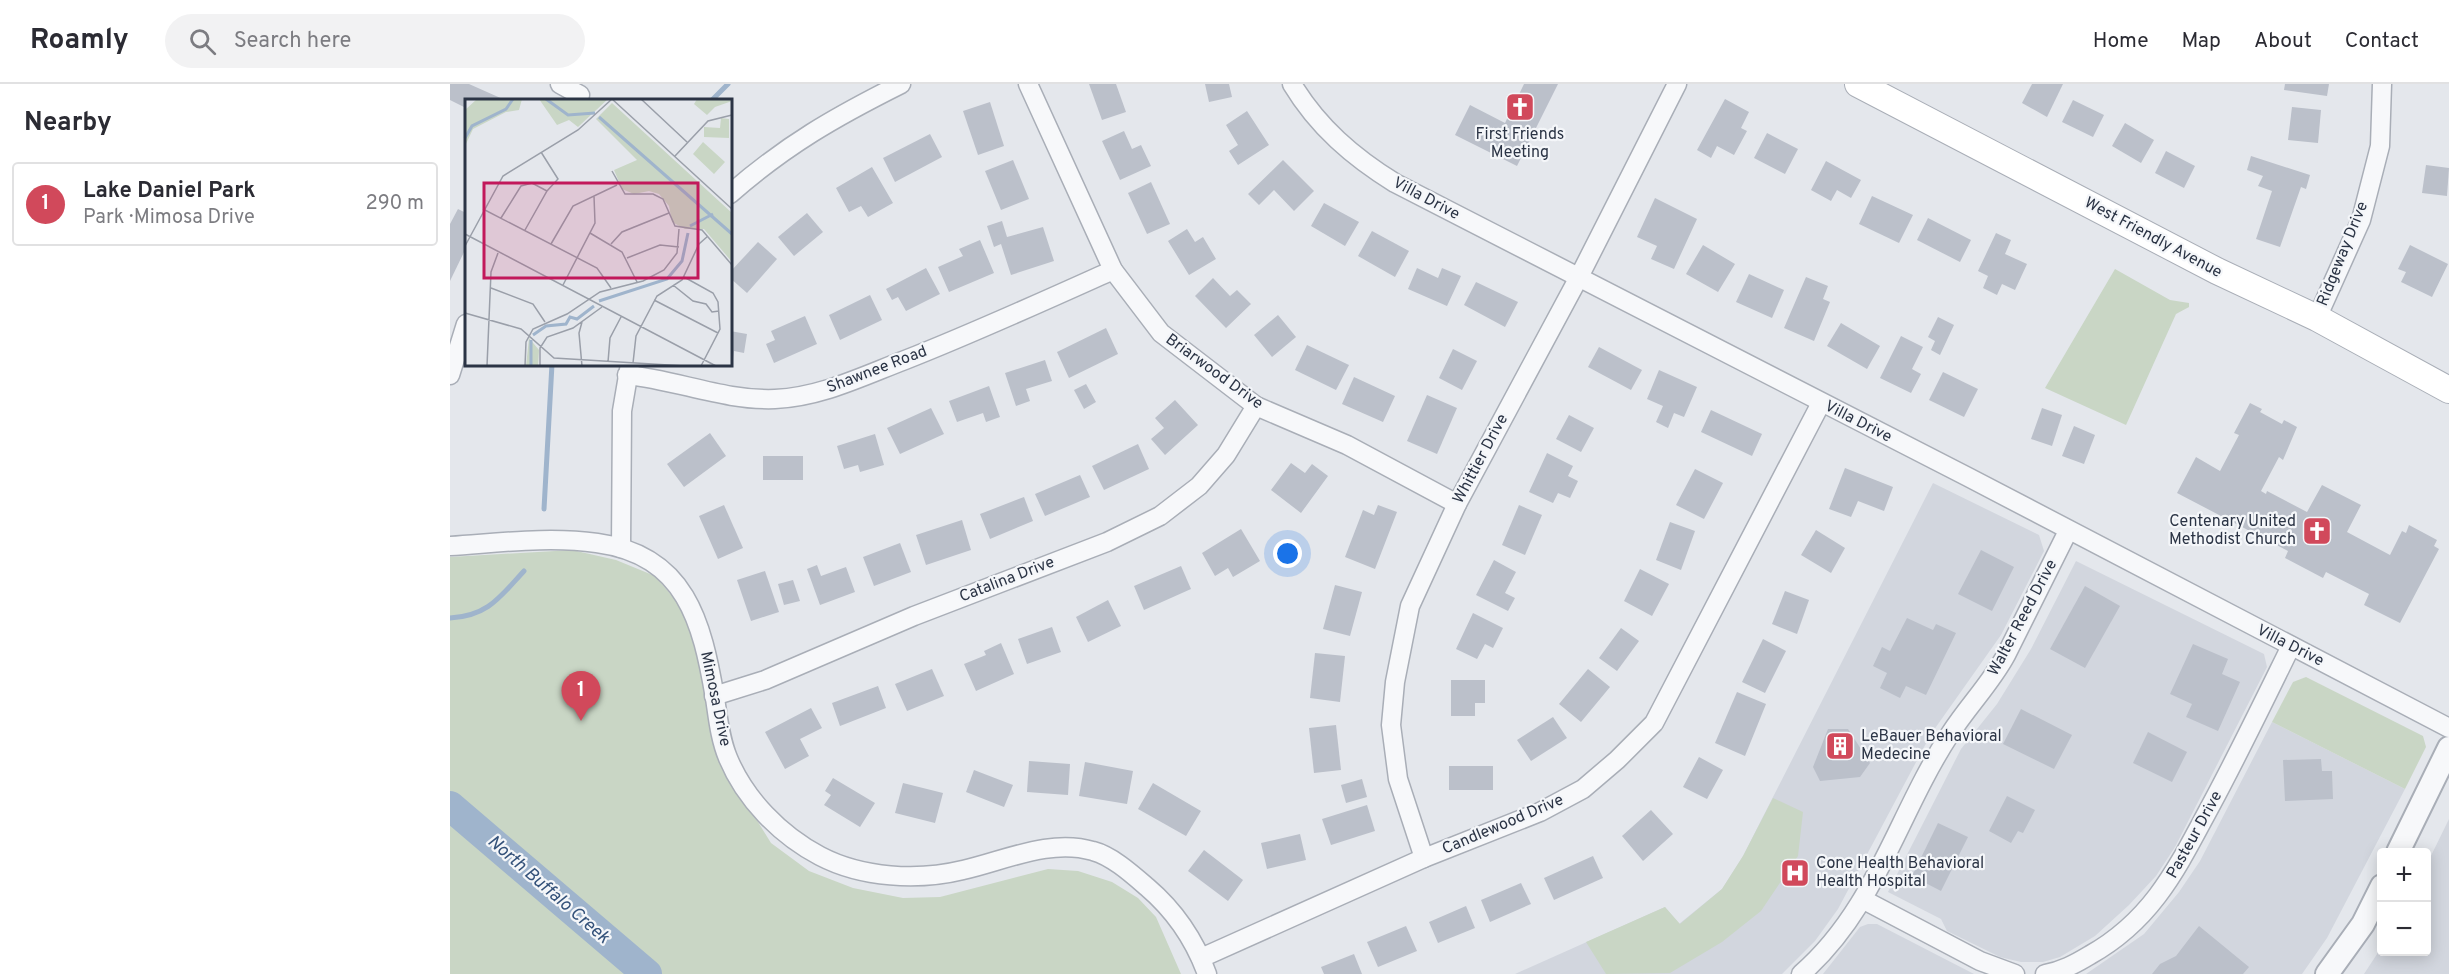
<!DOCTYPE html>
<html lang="en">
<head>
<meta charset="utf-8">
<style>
	body { margin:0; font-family:Overpass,sans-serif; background:#f2f2f3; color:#2b2b33 }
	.controls { position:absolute; right:18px; bottom:18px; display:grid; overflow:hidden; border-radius:6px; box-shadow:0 3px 15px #0003 }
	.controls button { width:54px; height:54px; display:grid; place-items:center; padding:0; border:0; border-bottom:2px solid #e1e1e2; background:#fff; color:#2b2b33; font:30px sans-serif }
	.you { position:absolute; left:838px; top:470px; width:21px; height:21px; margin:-15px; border:4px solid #fff; border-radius:50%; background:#1a73e8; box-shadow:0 0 0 9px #1a73e833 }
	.badge { display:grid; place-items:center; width:39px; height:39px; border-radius:50%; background:#d1495b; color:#fff; font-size:20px; font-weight:700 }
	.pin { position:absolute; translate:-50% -50px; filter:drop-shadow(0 2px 3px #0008) }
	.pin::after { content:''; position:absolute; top:32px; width:21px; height:18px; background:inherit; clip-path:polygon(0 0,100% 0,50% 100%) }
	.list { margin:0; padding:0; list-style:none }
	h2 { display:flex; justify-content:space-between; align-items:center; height:78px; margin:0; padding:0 24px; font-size:26px }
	h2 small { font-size:20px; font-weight:400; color:#7c7c81 }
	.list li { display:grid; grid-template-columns:39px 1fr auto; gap:18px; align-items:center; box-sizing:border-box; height:84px; margin:0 12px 12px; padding:0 12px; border:2px solid #e1e1e2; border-radius:6px }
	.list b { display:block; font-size:22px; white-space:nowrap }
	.list p { margin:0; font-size:20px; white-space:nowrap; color:#7c7c81 }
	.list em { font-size:20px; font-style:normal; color:#7c7c81 }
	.icon { flex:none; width:33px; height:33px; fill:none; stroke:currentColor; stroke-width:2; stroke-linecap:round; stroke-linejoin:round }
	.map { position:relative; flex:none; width:1999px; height:890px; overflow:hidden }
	header { display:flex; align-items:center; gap:36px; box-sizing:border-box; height:84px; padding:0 30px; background:#fff; border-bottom:2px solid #e1e1e2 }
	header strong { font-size:28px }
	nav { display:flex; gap:33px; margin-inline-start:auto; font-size:21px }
	.search { width:420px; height:54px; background:#f2f2f3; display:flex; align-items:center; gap:15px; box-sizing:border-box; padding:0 21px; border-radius:33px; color:#7c7c81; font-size:22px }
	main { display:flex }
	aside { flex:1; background:#fff }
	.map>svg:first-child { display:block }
	.built { fill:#d2d6de }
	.green { fill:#c9d6c5 }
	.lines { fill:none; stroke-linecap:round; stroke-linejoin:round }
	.stream { stroke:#9fb4cc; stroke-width:5 }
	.river { stroke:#9fb4cc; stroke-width:30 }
	.building { fill:#bbc0ca }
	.minor-casing { stroke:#a9aeb7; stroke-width:21 }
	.tertiary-casing { stroke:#a9aeb7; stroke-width:26 }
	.secondary-casing { stroke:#a9aeb7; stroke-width:28 }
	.minor { stroke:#f7f8fa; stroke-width:18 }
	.tertiary { stroke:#f7f8fa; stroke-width:22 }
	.secondary { stroke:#fff; stroke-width:26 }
	.labels { text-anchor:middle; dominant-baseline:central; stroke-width:4.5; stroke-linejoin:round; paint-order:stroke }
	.poi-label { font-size:16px; fill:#2b3445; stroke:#f4f6f9; text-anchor:start }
	.street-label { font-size:16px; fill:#2b3445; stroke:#f4f6f9 }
	.water-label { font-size:18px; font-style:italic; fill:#34527a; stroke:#f4f6f9 }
	.inset-river { fill:none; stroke:#9fb4cc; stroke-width:3 }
	.inset-road { fill:none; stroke:#9a9fa9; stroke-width:1.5 }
	.view { fill:#c2185b; fill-opacity:0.15; stroke:#c2185b; stroke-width:3 }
	.inset-edge { fill:none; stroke:#2b3445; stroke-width:3 }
</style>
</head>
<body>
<header>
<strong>Roamly</strong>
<div class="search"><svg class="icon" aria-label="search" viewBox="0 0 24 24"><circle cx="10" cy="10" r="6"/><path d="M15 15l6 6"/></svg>Search here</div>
<nav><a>Home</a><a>Map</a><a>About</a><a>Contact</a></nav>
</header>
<main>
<aside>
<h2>Nearby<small></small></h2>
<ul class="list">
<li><span class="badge">1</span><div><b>Lake Daniel Park</b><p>Park · Mimosa Drive</p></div><em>290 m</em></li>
</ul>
</aside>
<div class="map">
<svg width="1999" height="890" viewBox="0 0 1999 890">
	<rect width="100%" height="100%" fill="#e4e7ec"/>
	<!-- built -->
	<g class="built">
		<polygon points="1483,399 1589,451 1594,467 1551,551 1481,650 1388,825 1365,857 1332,890 1065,890 1215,823 1229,840 1272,805 1293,772"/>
		<polygon points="1626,477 1814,570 1817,583 1725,763 1706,792 1679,821 1645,852 1610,873 1593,878 1571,878 1550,873 1497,847 1491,835 1438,808 1511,665 1547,620 1581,565"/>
		<polygon points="1822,638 1955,705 1877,854 1852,890 1636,890 1694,850 1729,808 1750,777"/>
		<polygon points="1999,735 1999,890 1914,890 1931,864 1932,868 1976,868 1977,780"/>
		<polygon points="1418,840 1427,840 1524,890 1373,890 1410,843"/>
	</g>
	<!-- green -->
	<g class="green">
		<polygon points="1665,185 1720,216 1739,219 1739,223 1726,230 1676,341 1595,304"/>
		<polygon points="122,466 166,476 205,492 235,527 254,597 271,678 321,759 359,787 403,804 453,814 490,813 598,785 628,787 662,798 688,814 706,833 731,890 0,890 0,473"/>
		<polygon points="1856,593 1973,652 1976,663 1955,705 1822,638 1843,598"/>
		<polygon points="1323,714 1353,728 1348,772 1311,827 1272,858 1220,889 1156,890 1136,858 1215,823 1230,840 1272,805 1293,772"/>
	</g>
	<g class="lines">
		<!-- stream -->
		<g class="stream">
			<polyline points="262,16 278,0"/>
			<polyline points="94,425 102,280"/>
			<path d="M0,534C38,532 50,513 74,487"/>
		</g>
		<!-- river -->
		<polyline class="river" points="0,722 197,890"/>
	</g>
	<!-- building -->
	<g class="building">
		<polygon points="0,0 19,0 55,16 16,16 16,24 0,16"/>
		<polygon points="639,0 666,0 676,28 652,36"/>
		<polygon points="755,0 779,0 782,13 759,18"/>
		<polygon points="1074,0 1108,0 1067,82 1005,51 1020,21 1055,39"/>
		<polygon points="1582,0 1613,0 1597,33 1572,19"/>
		<polygon points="1835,0 1879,0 1877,12 1834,6"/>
		<polygon points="1275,15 1299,28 1291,44 1297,47 1284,71 1267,62 1261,74 1247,66"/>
		<polygon points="1623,16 1654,31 1643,53 1612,38"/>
		<polygon points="540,18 554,62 528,71 513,27"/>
		<polygon points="1842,23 1871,26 1868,59 1838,56"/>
		<polygon points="797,27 819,61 788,81 779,67 788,61 776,41"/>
		<polygon points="1675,39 1704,56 1691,79 1662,62"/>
		<polygon points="674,47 682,65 691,61 701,82 670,96 652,57"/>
		<polygon points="1317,49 1348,65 1335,90 1304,74"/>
		<polygon points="480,50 492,73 445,98 433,74"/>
		<polygon points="1716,67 1745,82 1734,104 1705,89"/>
		<polygon points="1801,72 1860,91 1856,105 1851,103 1830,163 1806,155 1822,107 1808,102 1813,92 1797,86"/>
		<polygon points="563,76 579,115 551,126 535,87"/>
		<polygon points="833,76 864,107 844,127 824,106 809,121 798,110"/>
		<polygon points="1376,77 1411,96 1401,114 1387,106 1381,117 1361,106"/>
		<polygon points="1976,81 1999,84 1997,112 1972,109"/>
		<polygon points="422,83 443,119 418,133 411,122 399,128 386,104"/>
		<polygon points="701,98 720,140 697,150 678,109"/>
		<polygon points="1422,112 1463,131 1449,159 1409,140"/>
		<polygon points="1205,114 1247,135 1224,185 1201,175 1207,162 1187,153"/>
		<polygon points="874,119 909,138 895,162 861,142"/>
		<polygon points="8,125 16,129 16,164 0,197 0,140"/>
		<polygon points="357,129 373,148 344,172 328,153"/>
		<polygon points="1478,134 1521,156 1510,178 1467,156"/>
		<polygon points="552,137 557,153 593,143 604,177 561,191 551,160 544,163 537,142"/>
		<polygon points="737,145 745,158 753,153 766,175 739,191 718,157"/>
		<polygon points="922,147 959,167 945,193 908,172"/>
		<polygon points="1546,149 1561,156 1555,170 1577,180 1565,206 1552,200 1547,211 1533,204 1538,192 1528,187"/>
		<polygon points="530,156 544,189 499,208 488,183 513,172 509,165"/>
		<polygon points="308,158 327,175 297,209 280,194 280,188"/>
		<polygon points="1253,161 1285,180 1268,208 1236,190"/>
		<polygon points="1960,161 1998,180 1982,213 1951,198 1956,188 1948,185"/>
		<polygon points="476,184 490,210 456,227 448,213 442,216 436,205"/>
		<polygon points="967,184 988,194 992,184 1011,192 997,222 958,205"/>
		<polygon points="1299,190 1334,206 1322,234 1286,218"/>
		<polygon points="1356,193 1378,202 1373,215 1380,218 1364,257 1334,244"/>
		<polygon points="763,194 780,212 787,206 801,220 776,244 745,212"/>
		<polygon points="1026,198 1068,218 1055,243 1014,221"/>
		<polygon points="420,211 432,236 390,256 379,231"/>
		<polygon points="828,231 846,253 822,273 804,251"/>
		<polygon points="355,232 367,260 324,279 316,260 325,256 321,247"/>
		<polygon points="1488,233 1504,241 1490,271 1481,266 1485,257 1478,253"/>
		<polygon points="1391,239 1430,262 1417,285 1377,262"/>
		<polygon points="656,244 668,270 619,294 607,268"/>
		<polygon points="280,247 297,250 294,269 284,267 283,276"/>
		<polygon points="1451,252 1473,263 1462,285 1471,290 1461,309 1430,294"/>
		<polygon points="857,261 899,281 886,306 845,286"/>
		<polygon points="1149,263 1192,286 1181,306 1138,283"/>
		<polygon points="1003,265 1027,277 1012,306 989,294"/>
		<polygon points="595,276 602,297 576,305 580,317 566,322 555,289"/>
		<polygon points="1209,286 1247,303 1234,333 1224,329 1218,344 1206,338 1213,322 1197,315"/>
		<polygon points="1493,288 1528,305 1514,333 1479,316"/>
		<polygon points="904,293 945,312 933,338 892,320"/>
		<polygon points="636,300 646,318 634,325 624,306"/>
		<polygon points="539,302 550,333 536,338 533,329 507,338 499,317"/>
		<polygon points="977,311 1007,324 987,370 957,357"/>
		<polygon points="725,316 748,341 715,371 701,355 714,344 705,334"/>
		<polygon points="1800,319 1812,325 1810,328 1832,340 1834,336 1847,343 1833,376 1829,373 1811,407 1816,410 1817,407 1857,428 1872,401 1911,421 1897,448 1940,471 1952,447 1956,449 1959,441 1987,456 1984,462 1989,465 1950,539 1914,521 1919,510 1876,488 1873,494 1835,474 1838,467 1727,409 1746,373 1770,387 1789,351 1784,349"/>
		<polygon points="481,324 494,350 450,370 437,344"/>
		<polygon points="1592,324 1612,331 1602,362 1581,355"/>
		<polygon points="1261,326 1312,350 1302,372 1251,348"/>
		<polygon points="1119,331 1144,344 1131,368 1106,355"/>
		<polygon points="1624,342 1645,351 1634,380 1612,372"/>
		<polygon points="260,349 276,372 234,403 217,380"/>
		<polygon points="425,350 434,381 410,388 408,381 394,385 387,362"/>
		<polygon points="688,360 699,385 654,406 642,382"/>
		<polygon points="1097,369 1123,382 1118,392 1128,397 1120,414 1108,409 1103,419 1079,408"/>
		<rect x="313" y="372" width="40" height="24"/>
		<polygon points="841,379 855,389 862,380 878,392 851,429 821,406"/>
		<polygon points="1395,384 1443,403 1434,427 1408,417 1401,433 1379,425"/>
		<polygon points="1245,385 1273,399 1254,435 1226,421"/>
		<polygon points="630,391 640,413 595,432 585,410"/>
		<polygon points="574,413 583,437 540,455 530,430"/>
		<polygon points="274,421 293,464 268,475 249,432"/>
		<polygon points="928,421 947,428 925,485 895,473 913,426 924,431"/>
		<polygon points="1069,421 1092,431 1075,471 1052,461"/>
		<polygon points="512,436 521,466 476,481 466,451"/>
		<polygon points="1220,438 1245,447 1231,486 1206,476"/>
		<polygon points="791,445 810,477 783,493 778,484 765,492 752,469"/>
		<polygon points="1366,446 1395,464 1381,489 1351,471"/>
		<polygon points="450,459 461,488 424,502 413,473"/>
		<polygon points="1531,466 1564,483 1542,527 1508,510"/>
		<polygon points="1044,476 1066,488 1055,509 1065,514 1058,527 1026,511"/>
		<polygon points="367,481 371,492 396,483 405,508 370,521 357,485"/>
		<polygon points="731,482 741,505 694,526 684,502"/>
		<polygon points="1190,485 1219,500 1202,532 1174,517"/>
		<polygon points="315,487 329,528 301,537 287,496"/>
		<polygon points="343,496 350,517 334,521 328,500"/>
		<polygon points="885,501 912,508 900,552 873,545"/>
		<polygon points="1635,502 1670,522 1635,584 1600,565"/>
		<polygon points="1335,507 1359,516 1347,550 1322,540"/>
		<polygon points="658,516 671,542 638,558 626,533"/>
		<polygon points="1023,529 1053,544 1043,564 1035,560 1027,575 1006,565"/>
		<polygon points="1457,534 1483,546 1486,540 1506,549 1476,611 1456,602 1450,614 1430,604 1437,589 1423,582 1432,563 1440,567"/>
		<polygon points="602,543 611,568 577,580 568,555"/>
		<polygon points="1171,544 1189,557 1167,587 1149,574"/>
		<polygon points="1313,555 1336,567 1315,609 1292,598"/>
		<polygon points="551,559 564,590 526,607 514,580 536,571 534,567"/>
		<polygon points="1743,560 1778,575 1772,590 1790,598 1768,647 1736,633 1742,620 1720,610"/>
		<polygon points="865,569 895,572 890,618 860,614"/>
		<polygon points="482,585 494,612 457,627 445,600"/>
		<polygon points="1138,585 1160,603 1131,638 1109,620"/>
		<polygon points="1001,596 1035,596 1035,619 1025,619 1025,632 1001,632"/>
		<polygon points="428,602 436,624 390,642 382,619"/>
		<polygon points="1287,608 1316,620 1295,672 1265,659"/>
		<polygon points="361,624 372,644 350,655 359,672 335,685 315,648"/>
		<polygon points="1571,625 1622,651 1604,685 1553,660"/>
		<polygon points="1103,633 1117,654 1081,677 1067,656"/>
		<polygon points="886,641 891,686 864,689 859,644"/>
		<polygon points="1378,645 1398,645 1420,679 1410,693 1370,697 1363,683"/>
		<polygon points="1698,648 1737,668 1722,698 1683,679"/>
		<polygon points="1249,673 1273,686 1257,715 1233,703"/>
		<polygon points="1871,675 1872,687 1882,687 1883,715 1835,717 1833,676"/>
		<polygon points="579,677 620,680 618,711 577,708"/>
		<polygon points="635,678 683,687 677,720 629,712"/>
		<rect x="999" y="682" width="44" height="24"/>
		<polygon points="524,686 563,701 554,723 516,708"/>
		<polygon points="383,694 425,719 410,743 374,721 381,711 375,707"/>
		<polygon points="912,695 917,713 896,719 891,701"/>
		<polygon points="453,699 493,709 485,739 445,729"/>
		<polygon points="703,699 751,727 736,752 688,725"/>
		<polygon points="1557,712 1585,726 1573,749 1568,747 1561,759 1539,747"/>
		<polygon points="917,721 925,747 881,761 872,735"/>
		<polygon points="1201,726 1223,750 1193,777 1172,752"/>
		<polygon points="1488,739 1518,753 1491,807 1462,792"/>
		<polygon points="850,750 856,776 817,785 811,759"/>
		<polygon points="754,766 793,796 778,817 738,787"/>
		<polygon points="1143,772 1153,794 1104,816 1094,794"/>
		<polygon points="1071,799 1081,820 1040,838 1031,816"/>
		<polygon points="1016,822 1025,844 988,859 979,838"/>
		<polygon points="956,842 967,867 928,883 917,858"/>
		<polygon points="1749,842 1799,883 1793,890 1702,890 1710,880 1726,872"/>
		<polygon points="904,870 912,890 874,890 871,883"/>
	</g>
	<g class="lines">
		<!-- minor casing -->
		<g class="minor-casing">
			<g id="minor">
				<polyline points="110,0 130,11"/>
				<polyline points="578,0 663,186 711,249 806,322 897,361 1007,420"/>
				<path d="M842,0C868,43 903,73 945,99L1518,393L1999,644"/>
				<path d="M280,110C336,61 385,33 451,0"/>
				<polyline points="1867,234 1911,136 1930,62 1932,0"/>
				<polyline points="0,291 16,240"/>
				<path d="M177,291C227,296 275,317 325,315C371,313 413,292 455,276C526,248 594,217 663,186"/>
				<path d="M0,462C48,459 99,452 147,459C236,471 252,538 265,614C268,634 270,655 278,674C295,715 330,751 370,772C412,794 468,797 513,786C554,777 600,754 643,767C662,772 682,790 697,803C724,826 745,857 757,890"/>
				<polyline points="171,464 172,327 180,280"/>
				<polyline points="264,612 315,596 464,532 657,458 710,432 749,402 776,371 806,322"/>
				<polyline points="974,774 948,695 941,641 945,598 960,522 1007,420 1129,193 1227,0"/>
				<polyline points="1414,816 1530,877 1565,890"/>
				<polyline points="751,874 974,774 1090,728 1133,705 1167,676 1204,639 1371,319"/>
				<path d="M1351,890C1426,825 1447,731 1500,650C1518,622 1541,599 1556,571L1618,447"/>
				<path d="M1595,890C1612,887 1625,880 1640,871C1704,835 1728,782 1761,721C1789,669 1815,615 1841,562"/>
			</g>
		</g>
		<!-- tertiary casing -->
		<g class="tertiary-casing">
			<g id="tertiary">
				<polyline points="1948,768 1999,664"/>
				<polyline points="1877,890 1913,840 1932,802"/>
			</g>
		</g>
		<!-- secondary casing -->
		<g class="secondary-casing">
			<polyline id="secondary" points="1408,0 1767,187 1867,234 1999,306"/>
		</g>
		<!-- minor -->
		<use href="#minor" class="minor"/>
		<!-- tertiary -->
		<use href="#tertiary" class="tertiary"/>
		<!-- secondary -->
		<use href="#secondary" class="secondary"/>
	</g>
	<!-- icons -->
	<defs>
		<g id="church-square" transform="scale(1.5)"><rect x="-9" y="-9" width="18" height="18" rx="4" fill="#d1495b" stroke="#f4f6f9"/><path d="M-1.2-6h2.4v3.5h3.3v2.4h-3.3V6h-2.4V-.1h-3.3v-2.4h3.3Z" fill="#fff"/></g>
		<g id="building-square" transform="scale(1.5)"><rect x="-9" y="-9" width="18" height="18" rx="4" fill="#d1495b" stroke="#f4f6f9"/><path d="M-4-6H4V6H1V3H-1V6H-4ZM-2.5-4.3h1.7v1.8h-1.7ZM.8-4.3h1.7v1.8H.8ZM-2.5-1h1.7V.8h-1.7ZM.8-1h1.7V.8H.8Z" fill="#fff"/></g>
		<g id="hospital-square" transform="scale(1.5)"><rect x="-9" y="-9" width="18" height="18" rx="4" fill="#d1495b" stroke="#f4f6f9"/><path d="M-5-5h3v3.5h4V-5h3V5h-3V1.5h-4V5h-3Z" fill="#fff"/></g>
	</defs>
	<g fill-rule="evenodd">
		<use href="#church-square" x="1070" y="23"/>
		<use href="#church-square" x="1867" y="447"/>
		<use href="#building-square" x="1390" y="662"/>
		<use href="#hospital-square" x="1345" y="789"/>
	</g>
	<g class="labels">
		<!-- poi labels -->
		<g class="poi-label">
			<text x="1070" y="51" text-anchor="middle">First Friends<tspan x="1070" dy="18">Meeting</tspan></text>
			<text x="1846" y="438" text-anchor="end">Centenary United<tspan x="1846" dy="18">Methodist Church</tspan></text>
			<text x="1411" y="653">LeBauer Behavioral<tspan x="1411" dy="18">Medecine</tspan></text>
			<text x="1366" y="780">Cone Health Behavioral<tspan x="1366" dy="18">Health Hospital</tspan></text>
		</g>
		<!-- street labels -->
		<g class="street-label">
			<text transform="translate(976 115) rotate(28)">Villa Drive</text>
			<text transform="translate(1703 154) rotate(28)">West Friendly Avenue</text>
			<text transform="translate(1893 170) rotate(-68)">Ridgeway Drive</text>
			<text transform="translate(427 286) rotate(-21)">Shawnee Road</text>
			<text transform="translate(764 288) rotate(36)">Briarwood Drive</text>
			<text transform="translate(1408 338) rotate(27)">Villa Drive</text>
			<text transform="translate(1031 375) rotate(-62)">Whittier Drive</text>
			<text transform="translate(557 496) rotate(-21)">Catalina Drive</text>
			<text transform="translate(1573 534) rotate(-62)">Walter Reed Drive</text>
			<text transform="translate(1840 562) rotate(27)">Villa Drive</text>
			<text transform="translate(265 615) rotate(78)">Mimosa Drive</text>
			<text transform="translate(1053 741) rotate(-23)">Candlewood Drive</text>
			<text transform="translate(1745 751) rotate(-61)">Pasteur Drive</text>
		</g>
		<!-- water labels -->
		<g class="water-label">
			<text transform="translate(98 806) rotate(41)">North Buffalo Creek</text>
		</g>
	</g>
	<!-- overview -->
	<g transform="translate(15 15)">
		<rect width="267" height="267" fill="#e4e7ec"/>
		<path d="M12,0H57L54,11L41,13L8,30L0,47V11ZM74,0H143L113,28L104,21L92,26ZM232,0H267V2L250,8L242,16L229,5ZM147,4L267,114V163L239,130H220L207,123L204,107L194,95L184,92L169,95L157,90L149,71L172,61L131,20ZM256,19L264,20V39L239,38V28L255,29ZM238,43L260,63L249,75L228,55ZM64,239L74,251L73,267H61Z" fill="#c9d6c5"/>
		<path class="inset-river" d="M81,0L103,16L130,14M134,18L267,135M0,39L7,27L41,10L48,0M225,127L248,115M134,202L202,180L217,162L223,134M68,236L81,227L101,225L105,218L112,220L129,207M66,267V241"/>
		<path class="inset-road" d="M147,0L267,110M176,0L222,43M210,57L243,22L267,16M147,72L160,95H188L198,100L210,127L237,131L267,166M18,110L132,169L146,189M36,119L56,87L67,84L82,92M60,131L82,92L93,80L76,53M125,134L157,153L172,183M0,135L251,267M86,145L108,107L152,86M146,145L157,133L204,114M0,147L38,77L113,31L147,0M162,159L195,146L214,148M219,178L248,194L253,203L255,230L236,267M98,186L130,124L129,97M208,186L228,202L241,205L247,213L254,212M26,189L68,205L80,223M189,201L253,234M0,214L56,230L89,259L220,267M143,263L145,239L156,218M168,264L171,237L192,197L217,181L234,145L243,137M22,267L26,173L33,154M60,267L61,243L68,230L102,215L135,193L178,182L199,171L212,154L214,130M75,267V249L82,238L108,229L137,208M117,267L114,234L117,223"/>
		<path class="view" d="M19,84H233V179H19Z"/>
		<rect width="267" height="267" class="inset-edge"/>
	</g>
</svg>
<div class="controls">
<button>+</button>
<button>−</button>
</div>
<div class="you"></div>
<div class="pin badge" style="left:131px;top:637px">1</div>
</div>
</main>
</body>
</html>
